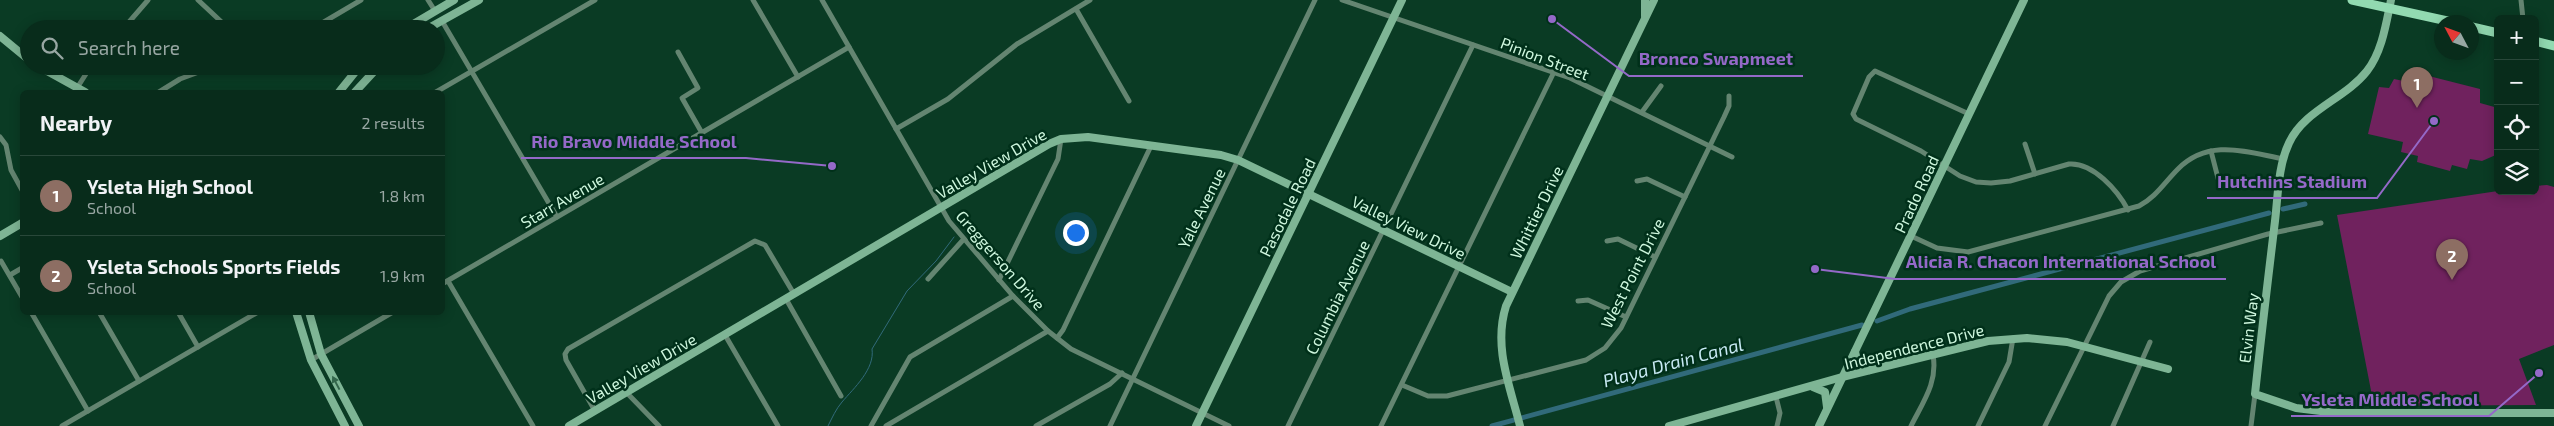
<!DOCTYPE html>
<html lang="en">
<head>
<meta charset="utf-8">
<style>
	body { margin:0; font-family:"Exo 2",sans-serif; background:#113424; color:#f1f3f6 }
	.controls { position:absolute; right:15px; top:15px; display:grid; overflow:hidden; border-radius:8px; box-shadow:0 2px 12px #0003 }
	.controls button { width:45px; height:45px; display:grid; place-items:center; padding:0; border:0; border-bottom:1px solid #29483a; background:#082c1b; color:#f1f3f6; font:25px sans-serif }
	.compass { position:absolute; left:2434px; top:15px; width:45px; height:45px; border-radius:50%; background:#082c1b; box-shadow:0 2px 12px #0003; rotate:311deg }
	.you { position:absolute; left:1075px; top:232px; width:18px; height:18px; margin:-12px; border:4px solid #fff; border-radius:50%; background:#1a73e8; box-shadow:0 0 0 8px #1a73e833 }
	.badge { display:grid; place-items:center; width:32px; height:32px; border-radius:50%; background:#d93025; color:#fff; font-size:16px; font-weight:700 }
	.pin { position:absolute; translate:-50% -41px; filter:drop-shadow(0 1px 2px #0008) }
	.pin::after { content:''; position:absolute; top:26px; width:18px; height:15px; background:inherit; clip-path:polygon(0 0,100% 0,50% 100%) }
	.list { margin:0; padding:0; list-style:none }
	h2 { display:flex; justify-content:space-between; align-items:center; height:65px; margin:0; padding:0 20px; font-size:21px }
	h2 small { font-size:16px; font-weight:400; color:#98a7a3 }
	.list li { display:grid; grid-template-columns:32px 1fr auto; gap:15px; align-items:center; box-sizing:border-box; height:80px; padding:0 20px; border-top:1px solid #29483a }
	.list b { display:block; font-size:19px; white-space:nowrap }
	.list p { margin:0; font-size:16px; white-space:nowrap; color:#98a7a3 }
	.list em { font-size:16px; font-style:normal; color:#98a7a3 }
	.icon { flex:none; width:28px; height:28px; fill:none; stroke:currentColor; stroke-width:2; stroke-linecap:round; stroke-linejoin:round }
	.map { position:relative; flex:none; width:2554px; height:426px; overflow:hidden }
	.search { position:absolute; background:#082c1b; box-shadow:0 2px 12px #0003; left:20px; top:20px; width:425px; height:55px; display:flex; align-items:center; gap:12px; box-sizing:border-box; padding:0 18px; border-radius:28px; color:#98a7a3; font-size:19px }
	.panel { position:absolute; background:#082c1b; box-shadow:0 2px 12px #0003; left:20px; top:90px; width:425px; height:225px; border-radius:8px }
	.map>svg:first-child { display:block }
	.green { fill:#70225e }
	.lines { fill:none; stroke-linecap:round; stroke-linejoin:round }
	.stream { stroke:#316a7a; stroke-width:1 }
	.canal { stroke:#316a7a; stroke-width:5 }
	.street { stroke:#648571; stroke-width:5 }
	.secondary { stroke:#7eb595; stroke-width:8 }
	.primary { stroke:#92dab1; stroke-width:9 }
	.oneway { fill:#32654b }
	.labels { text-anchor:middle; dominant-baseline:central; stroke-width:5; stroke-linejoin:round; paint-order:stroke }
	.street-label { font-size:16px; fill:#cef7de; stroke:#00301a }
	.water-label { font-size:18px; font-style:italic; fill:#c8eaf4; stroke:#00301a }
	.leader { fill:none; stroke:#9469c8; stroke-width:2 }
	.callout-dot { fill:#9469c8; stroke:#00301a; stroke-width:2 }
	.callout-label { font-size:18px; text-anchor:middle; font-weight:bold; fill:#9469c8; stroke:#00301a; stroke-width:5; stroke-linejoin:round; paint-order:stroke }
</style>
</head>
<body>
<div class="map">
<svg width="2554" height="426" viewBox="0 0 2554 426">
	<rect width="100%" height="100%" fill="#0a3b24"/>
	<!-- green -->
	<g class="green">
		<polygon points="2421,74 2480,89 2480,103 2498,108 2498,154 2482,161 2470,159 2467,169 2452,165 2450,171 2417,162 2418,156 2401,152 2403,142 2368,134 2379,87 2389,88 2394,79 2418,84"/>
		<polygon points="2547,185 2554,187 2554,345 2519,359 2536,405 2374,406 2337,215 2498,191 2535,191 2535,186"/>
	</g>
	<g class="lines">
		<!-- stream -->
		<path class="stream" d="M828,426C832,418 836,409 842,402C854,388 875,369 872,349L907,291L936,261L954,237"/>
		<!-- canal -->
		<g class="canal">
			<polyline points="2283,209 2305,204"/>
			<polyline points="1877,321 1910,309 2269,213"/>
			<polyline points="1492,426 1862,325"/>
		</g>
		<!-- street -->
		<g class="street">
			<polyline points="198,0 229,29"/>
			<polyline points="428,0 435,11"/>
			<polyline points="753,0 798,77"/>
			<polyline points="822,0 949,221 1013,296 1048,331 1071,349 1229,426"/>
			<polyline points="1342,0 1570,78 1732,157"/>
			<polyline points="2521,0 2523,19"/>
			<polyline points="1076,9 1129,101"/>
			<polyline points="442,21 557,217"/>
			<polyline points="123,29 148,0"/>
			<polyline points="312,29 361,0"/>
			<polyline points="678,52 698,88 682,98 702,133"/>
			<polyline points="77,88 91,66"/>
			<polyline points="159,92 180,79 215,66"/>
			<polyline points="436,92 595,0"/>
			<polyline points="1642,112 1661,86"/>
			<path d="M1969,114L1875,71L1869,77L1853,114L1856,119L1921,151L1960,176L1976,182L1991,183L2010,181L2069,164C2093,162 2118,191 2128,210"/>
			<polyline points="896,129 948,99 1017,44 1090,0"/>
			<polyline points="0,137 6,145 11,170 22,190"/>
			<polyline points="2025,144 2035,174"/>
			<polyline points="2211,151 2219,182"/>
			<polyline points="1637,181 1647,179 1685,197"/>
			<path d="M1911,236L1937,248L1968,252L2139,206C2156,197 2164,183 2178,169C2209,138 2246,152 2284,159"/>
			<polyline points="1607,241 1618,239 1655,257"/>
			<polyline points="1,261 22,297"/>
			<polyline points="10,275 22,268"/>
			<polyline points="928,279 963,240"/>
			<polyline points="999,280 1058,159 1061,139"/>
			<polyline points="448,281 533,426"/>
			<polyline points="442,284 849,47"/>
			<polyline points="786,299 841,396"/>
			<polyline points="1578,301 1588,300 1626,317"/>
			<polyline points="31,312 88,411"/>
			<polyline points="99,312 139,381"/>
			<polyline points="178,312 198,347"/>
			<polyline points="725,335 778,426"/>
			<polyline points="1057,338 1063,330 1151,146"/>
			<polyline points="311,360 393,312"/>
			<polyline points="1402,385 1428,396 1447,396 1586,360 1605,348 1621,328 1724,117 1729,106 1729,96"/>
			<polyline points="626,392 659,426"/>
			<polyline points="1776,397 1780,413 1777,426"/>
			<polyline points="595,411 566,360 565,354 568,349 755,241 765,245 794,294"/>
			<polyline points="62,426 258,312"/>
			<polyline points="871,426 910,357 1013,296"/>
			<polyline points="886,426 1048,331"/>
			<polyline points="1036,426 1110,384 1122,373"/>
			<polyline points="1110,426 1315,0"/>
			<polyline points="1288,426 1473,45"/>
			<polyline points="1381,426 1554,72"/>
			<path d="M1911,426C1923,402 1938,382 1933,355"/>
			<polyline points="1978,426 2009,362 2013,338"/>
			<polyline points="2045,426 2109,296 2121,282 2140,271 2268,234 2321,223"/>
			<polyline points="2113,426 2150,342"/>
			<polyline points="2251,426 2255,394"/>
		</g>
		<!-- secondary -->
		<g class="secondary">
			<path d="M2391,0C2386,24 2382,52 2367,71C2345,99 2304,110 2289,143C2278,166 2278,196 2275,221C2268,279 2261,337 2255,394L2296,408L2337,413H2554"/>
			<polyline points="1645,16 1645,0"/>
			<polyline points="405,29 454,0"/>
			<polyline points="427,29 479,0"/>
			<polyline points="0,36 29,60"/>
			<polyline points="38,66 85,92"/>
			<polyline points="339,92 360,66"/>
			<polyline points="355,92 379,66"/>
			<polyline points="0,236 22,223"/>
			<polyline points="296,312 311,360 345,426"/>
			<polyline points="309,312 321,354 359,426"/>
			<polyline points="1855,352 1858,364 1869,370"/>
			<polyline points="1813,387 1825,392 1827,407"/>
			<polyline points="569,426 1049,144 1061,139 1088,137 1221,155 1238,160 1512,292"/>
			<polyline points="1196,426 1402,0"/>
			<path d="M1520,426C1510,386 1493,347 1506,306L1654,0"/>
			<polyline points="1669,426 1842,377 1988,341 2027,338 2067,342 2168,369"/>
			<polyline points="1819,426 2024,0"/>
		</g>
		<!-- primary -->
		<g class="primary">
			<polyline points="2352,0 2452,22"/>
			<polyline points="2472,27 2498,33"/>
			<polyline points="2535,41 2554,46"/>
		</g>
	</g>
	<!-- one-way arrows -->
	<defs><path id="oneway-solid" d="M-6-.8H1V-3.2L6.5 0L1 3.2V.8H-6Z" transform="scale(1.25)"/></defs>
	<use class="oneway" href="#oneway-solid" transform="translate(336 383) rotate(-118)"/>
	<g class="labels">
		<!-- street labels -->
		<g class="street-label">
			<text transform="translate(1545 58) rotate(21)">Pinion Street</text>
			<text transform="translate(991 163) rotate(-30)">Valley View Drive</text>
			<text transform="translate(1916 194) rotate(-65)">Prado Road</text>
			<text transform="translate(562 200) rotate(-30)">Starr Avenue</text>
			<text transform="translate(1287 207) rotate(-64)">Pasodale Road</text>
			<text transform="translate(1201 208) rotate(-64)">Yale Avenue</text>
			<text transform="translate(1536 212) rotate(-64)">Whittier Drive</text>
			<text transform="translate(1409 227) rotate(26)">Valley View Drive</text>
			<text transform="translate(1001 260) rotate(49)">Greggerson Drive</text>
			<text transform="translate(1632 273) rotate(-63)">West Point Drive</text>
			<text transform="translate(1337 297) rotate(-64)">Columbia Avenue</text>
			<text transform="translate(2248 328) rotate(-83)">Elvin Way</text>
			<text transform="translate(1914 346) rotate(-14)">Independence Drive</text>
			<text transform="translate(641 368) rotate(-30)">Valley View Drive</text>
		</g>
		<!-- water labels -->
		<g class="water-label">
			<text transform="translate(1673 362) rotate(-15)">Playa Drain Canal</text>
		</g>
	</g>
	<!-- callouts -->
	<path class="leader" d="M1552 19L1629 76H1803M832 166L746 158H521M2434 121L2377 198H2207M1815 269L1895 279H2226M2539 373L2489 416H2291"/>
	<g class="callout-dot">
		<circle cx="1552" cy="19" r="5"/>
		<circle cx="832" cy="166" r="5"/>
		<circle cx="2434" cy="121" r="5"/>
		<circle cx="1815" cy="269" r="5"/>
		<circle cx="2539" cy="373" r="5"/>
	</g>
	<g class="callout-label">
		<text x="1716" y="65">Bronco Swapmeet</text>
		<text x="634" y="148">Rio Bravo Middle School</text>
		<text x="2292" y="188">Hutchins Stadium</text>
		<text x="2061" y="268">Alicia R. Chacon International School</text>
		<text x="2390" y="406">Ysleta Middle School</text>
	</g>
</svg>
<div class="controls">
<button>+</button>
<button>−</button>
<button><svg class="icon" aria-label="locate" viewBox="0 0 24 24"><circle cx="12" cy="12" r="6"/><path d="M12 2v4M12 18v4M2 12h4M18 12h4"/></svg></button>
<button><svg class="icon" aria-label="layers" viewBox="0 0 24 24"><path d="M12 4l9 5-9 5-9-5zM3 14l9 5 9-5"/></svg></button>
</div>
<svg class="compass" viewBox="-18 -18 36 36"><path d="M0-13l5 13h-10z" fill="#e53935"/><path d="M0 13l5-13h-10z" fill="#98a7a3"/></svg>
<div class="you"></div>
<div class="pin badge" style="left:2417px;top:108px;background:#8d6e63">1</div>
<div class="pin badge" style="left:2452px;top:280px;background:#8d6e63">2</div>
<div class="search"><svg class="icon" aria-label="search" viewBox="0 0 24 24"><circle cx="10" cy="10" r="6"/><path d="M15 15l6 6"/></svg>Search here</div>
<section class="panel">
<h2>Nearby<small>2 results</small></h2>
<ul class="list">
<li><span class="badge" style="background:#8d6e63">1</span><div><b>Ysleta High School</b><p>School</p></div><em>1.8 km</em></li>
<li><span class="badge" style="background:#8d6e63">2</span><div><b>Ysleta Schools Sports Fields</b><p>School</p></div><em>1.9 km</em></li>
</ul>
</section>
</div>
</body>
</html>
